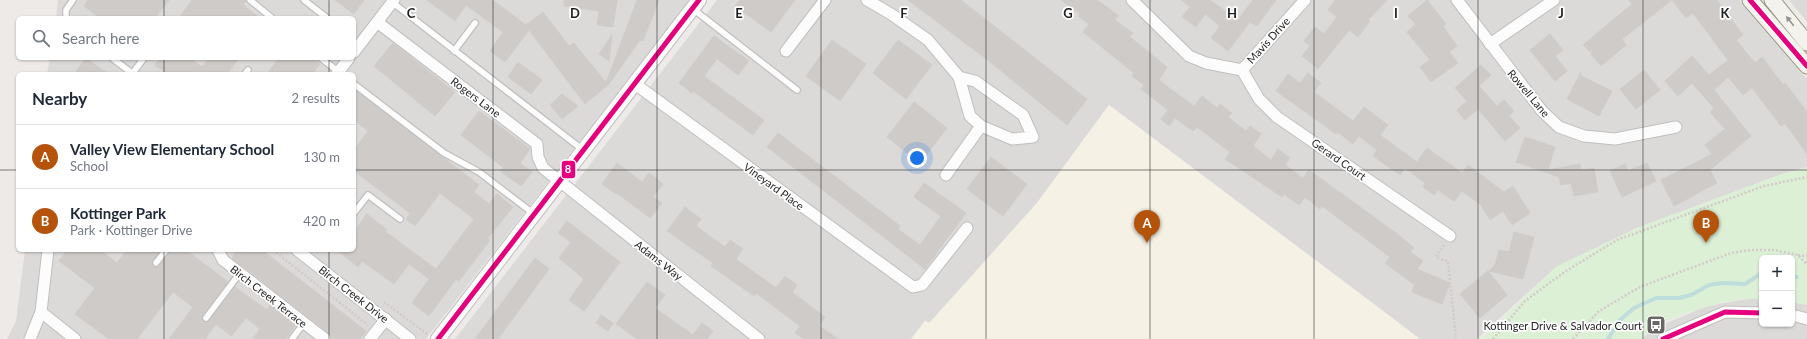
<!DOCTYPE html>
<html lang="en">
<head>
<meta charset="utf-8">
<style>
	body { margin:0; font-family:Lato,sans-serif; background:#f6f6f7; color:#1f2937 }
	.controls { position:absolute; right:12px; bottom:12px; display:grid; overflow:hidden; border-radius:6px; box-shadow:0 1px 3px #0004 }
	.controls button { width:36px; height:36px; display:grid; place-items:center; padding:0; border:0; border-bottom:1px solid #e0e1e3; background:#fff; color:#1f2937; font:20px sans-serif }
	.you { position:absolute; left:917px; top:158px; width:14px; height:14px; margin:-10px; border:3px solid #fff; border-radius:50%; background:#1a73e8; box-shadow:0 0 0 6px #1a73e833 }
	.badge { display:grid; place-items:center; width:26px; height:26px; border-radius:50%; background:#b45309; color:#fff; font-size:13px; font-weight:700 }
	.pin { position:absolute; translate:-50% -33px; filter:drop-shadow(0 1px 2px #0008) }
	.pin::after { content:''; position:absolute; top:21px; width:14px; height:12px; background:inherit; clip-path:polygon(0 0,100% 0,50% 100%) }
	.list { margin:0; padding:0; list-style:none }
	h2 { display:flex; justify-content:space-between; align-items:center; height:52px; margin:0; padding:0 16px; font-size:17px }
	h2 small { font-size:13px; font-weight:400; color:#747a83 }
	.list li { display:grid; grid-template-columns:26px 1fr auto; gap:12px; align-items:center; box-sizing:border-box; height:64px; padding:0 16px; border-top:1px solid #e0e1e3 }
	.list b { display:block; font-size:15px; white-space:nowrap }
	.list p { margin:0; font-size:13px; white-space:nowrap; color:#747a83 }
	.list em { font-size:13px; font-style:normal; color:#747a83 }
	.icon { flex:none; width:22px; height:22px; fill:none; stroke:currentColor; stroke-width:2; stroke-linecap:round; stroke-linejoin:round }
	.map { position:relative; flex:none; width:1807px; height:339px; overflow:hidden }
	.search { position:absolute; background:#fff; box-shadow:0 1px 3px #0004; left:16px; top:16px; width:340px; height:44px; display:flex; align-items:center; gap:10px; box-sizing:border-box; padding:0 14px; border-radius:6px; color:#747a83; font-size:15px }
	.panel { position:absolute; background:#fff; box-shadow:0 1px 3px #0004; left:16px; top:72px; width:340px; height:180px; border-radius:6px }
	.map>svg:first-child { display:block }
	.residential { fill:#dcdad9 }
	.education { fill:#f5f1e5 }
	.park { fill:#dcf0d6 }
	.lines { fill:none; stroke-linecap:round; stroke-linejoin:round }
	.stream { stroke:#bfdddd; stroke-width:4 }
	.building { fill:#cecbc9; stroke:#d0ccca }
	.service-casing { stroke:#c0bfbe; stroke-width:8 }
	.minor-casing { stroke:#c0bfbe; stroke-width:13 }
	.tertiary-casing { stroke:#c0bfbe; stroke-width:16 }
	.secondary-casing { stroke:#969382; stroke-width:17 }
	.path { stroke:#d5c9ca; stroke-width:2.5; stroke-dasharray:2 2; stroke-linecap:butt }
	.service { stroke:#fcfcfc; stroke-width:5.5 }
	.minor { stroke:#fcfcfc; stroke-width:11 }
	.tertiary { stroke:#fcfcfc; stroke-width:14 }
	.secondary { stroke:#f3f2ec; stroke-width:15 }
	.bus-1-casing { stroke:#fff; stroke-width:8 }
	.bus-1 { stroke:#e5007d; stroke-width:5 }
	.oneway { fill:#949390 }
	.grid { fill:none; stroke:#1f1f1f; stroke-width:1; stroke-opacity:0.55 }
	.labels { text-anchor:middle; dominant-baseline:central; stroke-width:3.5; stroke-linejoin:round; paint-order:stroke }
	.street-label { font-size:11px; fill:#1f1f1f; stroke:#fff }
	.poi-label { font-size:11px; fill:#1f1f1f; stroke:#fff; text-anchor:end }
	.grid-label { font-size:13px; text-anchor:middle; font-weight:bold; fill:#1f1f1f; stroke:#fff; stroke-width:3.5; stroke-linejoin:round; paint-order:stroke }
	.line-badge { stroke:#fff; stroke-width:1.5 }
	.badge-label { font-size:11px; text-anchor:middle; font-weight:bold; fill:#fff }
</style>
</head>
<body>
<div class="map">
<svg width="1807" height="339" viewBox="0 0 1807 339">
	<rect width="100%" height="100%" fill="#edeae8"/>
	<!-- residential -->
	<g class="residential">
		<polygon points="58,0 690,0 426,339 7,339 16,321 25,250 354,250 354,74 47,74 50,58 354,58 354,18 56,18"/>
		<polygon points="717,0 1739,0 1807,79 1807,167 1782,174 1637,228 1556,267 1477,339 1420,339 1109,105 1037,203 929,323 925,321 911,339 455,339"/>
		<polygon points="1789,0 1807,0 1807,22"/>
		<polygon points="1754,298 1762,299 1762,324 1792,324 1792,302 1807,305 1807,339 1641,339 1655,328 1707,306"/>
	</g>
	<!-- education -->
	<polygon class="education" points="1109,105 1346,283 1420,339 911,339 925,321 930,323 1037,203"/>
	<!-- park -->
	<path class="park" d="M1807,167V305L1792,302V258H1762V299C1733,296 1680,313 1655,327C1650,330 1645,335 1641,339H1481L1556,267L1637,228L1782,174Z"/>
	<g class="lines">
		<!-- stream -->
		<g class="stream">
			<polyline points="1792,276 1797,277"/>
			<polyline points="1608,339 1619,321 1634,308 1656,298 1679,298 1691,295 1709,285 1722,283 1745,284 1762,273"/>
		</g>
	</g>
	<!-- building -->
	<g class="building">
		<polygon points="88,0 169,0 155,18 100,18 84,6"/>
		<polygon points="192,0 246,0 243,5 260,18 179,18"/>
		<polygon points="335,0 364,0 354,14"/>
		<polygon points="427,0 493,0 526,25 543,12 569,46 574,43 608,85 585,104 529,30 505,62 490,51 503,32 466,5 455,21"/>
		<polygon points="564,0 617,0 613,27 597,25 599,11 564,6"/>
		<polygon points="637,0 659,0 643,41 640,40 609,84 606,83"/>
		<polygon points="740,0 795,0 771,32 735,6"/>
		<polygon points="908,0 961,0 1087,99 1067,125 989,61"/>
		<polygon points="1061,0 1097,0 1118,15 1115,20 1133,33 1130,37 1167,67 1159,80 1165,85 1194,106 1202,96 1217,108 1220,104 1232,113 1228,117 1246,131 1250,126 1261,134 1253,146 1271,160 1278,149 1290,158 1285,165 1303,178 1309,170 1396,233 1414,248 1410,252 1423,261 1417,269 1450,283 1442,304 1412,292 1415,285 1385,263 1390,257 1322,206 1320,209 1305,197 1299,205 1284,194 1282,197 1225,159 1230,152 1197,127 1193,131 1175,118 1169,126 1161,119 1168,110 1141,89 1144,85 1132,76 1134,73 1083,32 1089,24 1078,16 1080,14"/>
		<polygon points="1181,0 1210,0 1238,20 1253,0 1276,0 1257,26 1250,22 1228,51 1211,38 1220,26 1205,14 1196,27 1182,17 1190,7"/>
		<polygon points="1335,0 1387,0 1368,20 1370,21 1358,37 1349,30 1318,69 1302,56 1310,46 1304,41 1315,27 1324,34 1337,17 1328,10"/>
		<polygon points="1427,0 1446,24 1443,26 1457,46 1449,52 1458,63 1431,82 1420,67 1430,60 1407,32 1416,24 1408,16"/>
		<polygon points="1629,0 1672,0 1622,39 1626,45 1601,66 1591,54 1593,49 1590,52 1583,45 1632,4"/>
		<polygon points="1672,0 1717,0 1743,35 1736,40 1755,63 1762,57 1783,85 1785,83 1807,112 1807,154 1785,123 1781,126 1752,88 1743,95 1728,77 1714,90 1751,136 1710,170 1717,183 1674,206 1661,180 1712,154 1705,145 1725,129 1710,112 1714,108 1692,83 1678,96 1665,81 1692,56 1709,75 1728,60 1693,13 1686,18"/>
		<polygon points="1550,34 1563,50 1555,56 1567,71 1555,81 1530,50"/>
		<polygon points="612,35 609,61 599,54"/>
		<polygon points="714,36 749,61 738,75 717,59 704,76 764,120 753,135 693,91 692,93 679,83"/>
		<polygon points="832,40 866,64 840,101 806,76"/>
		<polygon points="898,40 932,65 906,99 873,73"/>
		<polygon points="393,43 455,92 435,116 374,66"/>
		<polygon points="86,58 108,74 74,74"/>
		<polygon points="160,58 190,58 202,67 209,58 239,58 227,74 168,74 155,65"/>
		<polygon points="279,58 312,58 320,64 312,74 267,74"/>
		<polygon points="518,62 542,80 531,94 508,77"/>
		<polygon points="1481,65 1491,75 1479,86 1497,106 1504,100 1514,111 1509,116 1520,128 1505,141 1478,109 1465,120 1457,110 1467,101 1455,88"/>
		<polygon points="1644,70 1660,90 1636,109 1620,89"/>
		<polygon points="1581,72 1581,76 1612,91 1599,116 1567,99"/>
		<polygon points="1308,73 1321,83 1314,92 1353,121 1364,107 1388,125 1380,135 1417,162 1427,148 1462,173 1468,165 1504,192 1513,186 1530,213 1512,225 1503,211 1490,220 1481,205 1462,191 1454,201 1438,190 1434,195 1423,187 1425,183 1405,168 1400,175 1373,156 1377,150 1359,136 1353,144 1338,132 1336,134 1276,91 1288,74 1300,83"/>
		<polygon points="354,89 479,185 474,192 489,204 497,194 513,207 487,239 490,240 478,256 459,281 456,279 429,316 412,303 429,279 409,264 394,284 362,261 358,267 337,250 354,250 354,231 367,214 387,230 386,232 436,269 474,219 440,193 415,226 406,219 410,213 354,171 354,150 368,131 354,120"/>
		<polygon points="562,94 578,106 562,119 550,105"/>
		<polygon points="914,102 947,128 920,163 887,137"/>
		<polygon points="479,111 530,149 520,163 532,172 521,186 500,171 503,167 461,135"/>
		<polygon points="778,133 900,226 898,229 920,245 941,216 914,197 924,183 966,213 925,269 767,147"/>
		<polygon points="1525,137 1555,147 1548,170 1580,164 1581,170 1594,168 1598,192 1574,196 1571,183 1561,185 1559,177 1516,162"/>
		<polygon points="991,157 1027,184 1003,216 967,189"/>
		<polygon points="617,163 642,182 649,173 663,184 653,197 662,203 650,218 617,193 616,194 602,184"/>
		<polygon points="1647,163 1656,181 1622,197 1610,171 1625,164 1628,171"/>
		<polygon points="685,207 701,219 696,226 725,247 730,240 743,249 736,259 776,288 785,276 797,285 792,292 825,317 819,326 838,339 804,339 795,333 800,326 756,293 754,296 724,275 711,266 713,263 667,231"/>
		<polygon points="567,221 620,262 584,311 569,300 584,279 559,258 571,242 558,233"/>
		<polygon points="1514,232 1534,237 1523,279 1489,271 1495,265 1499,250 1509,252"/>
		<polygon points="67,250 100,250 117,263 127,250 161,250 152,262 153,266 156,267 159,266 170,250 186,250 228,282 203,315 202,319 204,322 209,321 235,287 267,310 270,305 296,325 286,339 253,339 260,329 246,318 231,336 216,324 205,339 169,339 193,307 173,292 137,339 109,339 75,314 95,288 59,261"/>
		<polygon points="237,250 262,250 366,331 360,339 334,339 329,333 232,258"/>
		<polygon points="535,258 549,269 498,339 475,339"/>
		<polygon points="1488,271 1507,295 1480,318 1460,294"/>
		<polygon points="647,282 665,295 655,308 693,335 702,323 713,331 707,339 637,339 616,324"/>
		<polygon points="601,315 613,323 608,331 596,323"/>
	</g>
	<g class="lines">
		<!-- service casing -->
		<g class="service-casing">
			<g id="service">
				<polyline points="250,0 272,18"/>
				<polyline points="304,0 327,18"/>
				<polyline points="392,2 583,150"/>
				<polyline points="693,9 797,90"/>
				<polyline points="66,18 66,10 73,0"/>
				<polyline points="454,51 475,23"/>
				<polyline points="112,58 133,74"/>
				<polyline points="321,58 340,73"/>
				<polyline points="132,74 144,58"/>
				<polyline points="245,74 248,70"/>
				<polyline points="354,84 444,153 479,172 534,214"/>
				<polyline points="354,213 368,195 400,219"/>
				<polyline points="156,263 166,250"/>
				<polyline points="206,318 240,273"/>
				<polyline points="292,339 304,323"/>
			</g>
		</g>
		<!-- minor casing -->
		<g class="minor-casing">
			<g id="minor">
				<polyline points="867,0 891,14 928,40 959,77 970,116 981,126 1012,139 1033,137 1023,115 975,81 959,77"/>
				<polyline points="1132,0 1189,56 1206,63 1242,70"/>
				<polyline points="1457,0 1542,111 1559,127 1584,136 1615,139 1676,127"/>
				<polyline points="377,22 537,144 538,157 543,168 759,339"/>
				<polyline points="1490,44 1554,0"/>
				<polyline points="786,51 825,0"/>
				<polyline points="354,52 394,0"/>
				<polyline points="1242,70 1259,99 1277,117 1450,236"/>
				<polyline points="1242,70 1305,0"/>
				<polyline points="337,74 349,58"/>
				<polyline points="635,84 913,287 922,285 967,228"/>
				<polyline points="946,175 981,126"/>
				<polyline points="218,250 223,260 325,339"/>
				<polyline points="297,250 410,339"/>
				<polyline points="41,312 75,339"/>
				<polyline points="1792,315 1807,319"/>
				<polyline points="30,339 41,312 48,250"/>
				<polyline points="370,339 386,319"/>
				<polyline points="1663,339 1725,312 1762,313"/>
			</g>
		</g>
		<!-- tertiary casing -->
		<g class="tertiary-casing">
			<polyline id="tertiary" points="438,339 699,0"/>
		</g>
		<!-- secondary casing -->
		<g class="secondary-casing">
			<g id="secondary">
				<polyline points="1750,0 1807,66"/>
				<polyline points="1772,0 1807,43"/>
			</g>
		</g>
		<!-- path -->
		<g class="path">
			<polyline points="1444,245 1436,257 1443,260 1448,261 1456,339"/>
			<polyline points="273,250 368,325"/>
			<polyline points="1798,255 1807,256"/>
			<polyline points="384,302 427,334"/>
			<polyline points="1493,339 1525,301 1566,271 1617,240 1764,186 1807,177"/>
			<polyline points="1573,339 1599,311 1640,287 1731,253 1750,250 1774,250 1798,255 1807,264"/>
		</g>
		<!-- service -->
		<use href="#service" class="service"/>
		<!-- minor -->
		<use href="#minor" class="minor"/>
		<!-- tertiary -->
		<use href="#tertiary" class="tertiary"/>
		<!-- secondary -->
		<use href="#secondary" class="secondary"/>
		<!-- bus-1 casing -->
		<g class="bus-1-casing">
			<g id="bus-1">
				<polyline points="1750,0 1807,66"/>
				<polyline points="438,339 699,0"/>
				<polyline points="1663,339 1725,312 1762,313"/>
			</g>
		</g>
		<!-- bus-1 -->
		<use href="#bus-1" class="bus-1"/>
	</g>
	<!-- one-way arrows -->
	<defs><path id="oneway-solid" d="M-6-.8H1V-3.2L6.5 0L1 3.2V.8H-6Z"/></defs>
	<use class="oneway" href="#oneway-solid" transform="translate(1790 21) rotate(-129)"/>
	<!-- grid -->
	<path class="grid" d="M164,0V18M329,0V18M493,0V339M657,0V339M821,0V339M986,0V339M1150,0V339M1314,0V339M1478,0V339M1643,0V339M164,58V74M329,58V74M0,170H18M354,170H1807M164,250V339M329,250V339"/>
	<!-- icons -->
	<defs>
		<g id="bus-square" transform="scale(1)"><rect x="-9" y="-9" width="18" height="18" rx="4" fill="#676665" stroke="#fff"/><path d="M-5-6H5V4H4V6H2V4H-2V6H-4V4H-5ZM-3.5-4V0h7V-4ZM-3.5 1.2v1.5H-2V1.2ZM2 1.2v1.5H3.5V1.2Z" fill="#fff"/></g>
	</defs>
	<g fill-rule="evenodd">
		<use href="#bus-square" x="1656" y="325"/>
	</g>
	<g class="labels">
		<!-- street labels -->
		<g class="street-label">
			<text transform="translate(1268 40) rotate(-48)">Mavis Drive</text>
			<text transform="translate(1529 93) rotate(50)">Rowell Lane</text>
			<text transform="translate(476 97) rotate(37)">Rogers Lane</text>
			<text transform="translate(1339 159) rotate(35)">Gerard Court</text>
			<text transform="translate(774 186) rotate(36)">Vineyard Place</text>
			<text transform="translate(659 260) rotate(38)">Adams Way</text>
			<text transform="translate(354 294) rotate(38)">Birch Creek Drive</text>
			<text transform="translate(269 296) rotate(38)">Birch Creek Terrace</text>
		</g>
		<!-- poi labels -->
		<g class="poi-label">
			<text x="1642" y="325">Kottinger Drive &amp; Salvador Court</text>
		</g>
	</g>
	<g class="grid-label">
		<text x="411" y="18">C</text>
		<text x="575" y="18">D</text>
		<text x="739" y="18">E</text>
		<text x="904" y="18">F</text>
		<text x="1068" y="18">G</text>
		<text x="1232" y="18">H</text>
		<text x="1396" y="18">I</text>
		<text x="1561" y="18">J</text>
		<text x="1725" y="18">K</text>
	</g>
	<rect class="line-badge" x="561" y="160" width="15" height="19" rx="4" fill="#e5007d"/>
	<g class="badge-label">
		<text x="568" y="173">8</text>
	</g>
</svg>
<div class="controls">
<button>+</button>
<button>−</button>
</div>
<div class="you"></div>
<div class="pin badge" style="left:1147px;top:243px">A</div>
<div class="pin badge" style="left:1706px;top:243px">B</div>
<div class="search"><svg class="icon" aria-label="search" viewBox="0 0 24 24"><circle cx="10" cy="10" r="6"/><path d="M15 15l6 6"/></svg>Search here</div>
<section class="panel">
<h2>Nearby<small>2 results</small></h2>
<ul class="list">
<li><span class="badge">A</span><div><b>Valley View Elementary School</b><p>School</p></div><em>130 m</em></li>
<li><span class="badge">B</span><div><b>Kottinger Park</b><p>Park · Kottinger Drive</p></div><em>420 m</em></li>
</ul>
</section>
</div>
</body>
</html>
